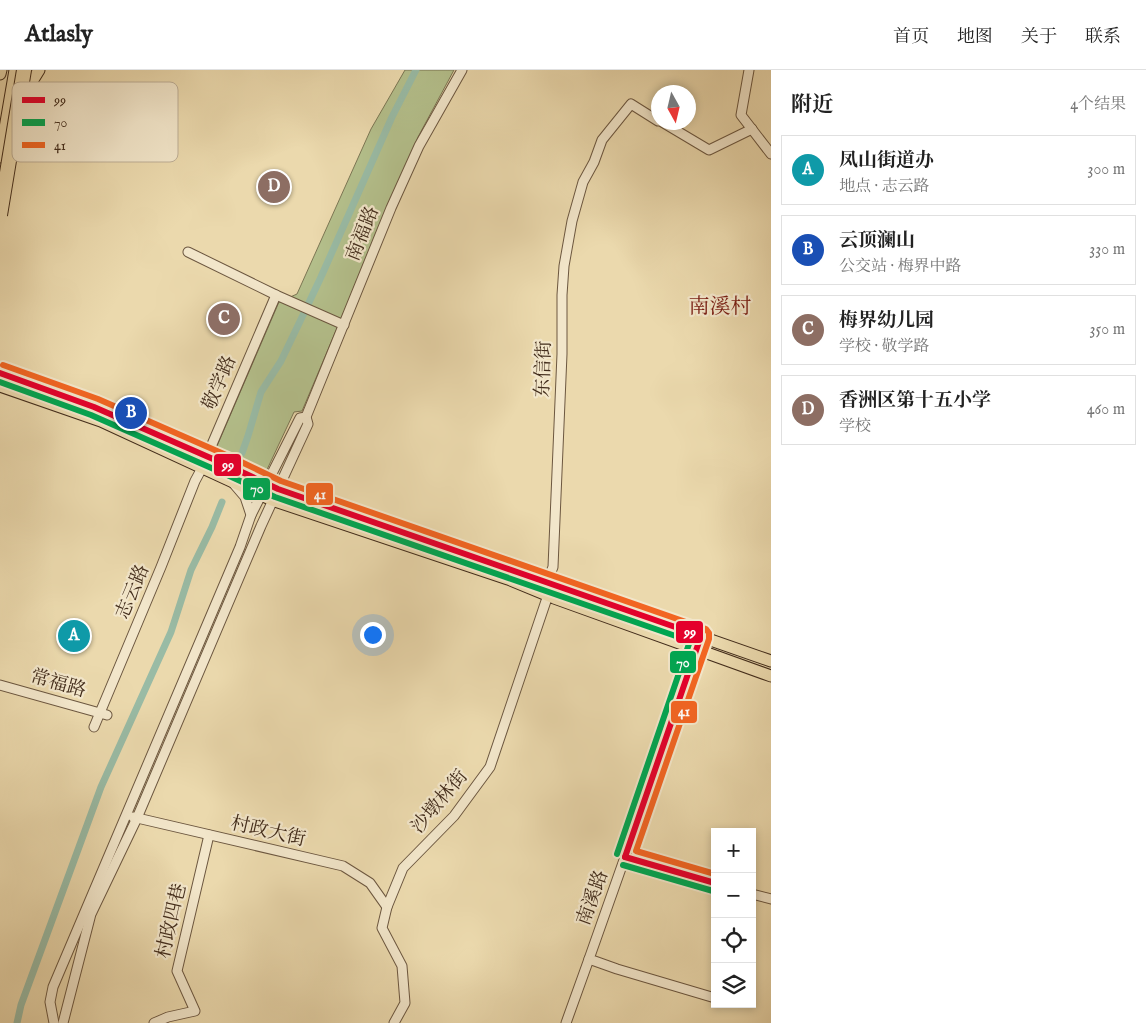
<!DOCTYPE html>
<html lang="zh">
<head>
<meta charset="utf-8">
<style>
	body { margin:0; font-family:"IM FELL English","Noto Serif SC",serif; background:#f6f6f6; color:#222 }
	.controls { position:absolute; right:15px; bottom:15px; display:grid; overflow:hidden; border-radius:0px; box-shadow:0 2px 8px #0003 }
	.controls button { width:45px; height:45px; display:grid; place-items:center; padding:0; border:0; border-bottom:1px solid #e0e0e0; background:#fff; color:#222; font:25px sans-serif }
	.compass { position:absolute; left:651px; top:15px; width:45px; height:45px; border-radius:50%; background:#fff; box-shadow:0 2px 8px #0003; rotate:172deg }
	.you { position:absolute; left:372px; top:564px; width:18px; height:18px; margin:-12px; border:4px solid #fff; border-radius:50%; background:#1a73e8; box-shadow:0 0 0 8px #1a73e833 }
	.badge { display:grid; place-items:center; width:32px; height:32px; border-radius:50%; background:#1a73e8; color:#fff; font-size:16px; font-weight:700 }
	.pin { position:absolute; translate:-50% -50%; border:2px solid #fff; box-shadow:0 1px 5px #0006 }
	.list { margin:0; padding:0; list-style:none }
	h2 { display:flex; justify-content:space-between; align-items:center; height:65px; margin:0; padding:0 20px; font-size:21px }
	h2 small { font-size:16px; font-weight:400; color:#767676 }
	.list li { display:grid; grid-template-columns:32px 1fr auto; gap:15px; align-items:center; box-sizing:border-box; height:70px; margin:0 10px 10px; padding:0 10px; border:1px solid #e0e0e0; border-radius:0px }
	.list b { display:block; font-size:19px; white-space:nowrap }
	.list p { margin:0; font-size:16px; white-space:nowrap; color:#767676 }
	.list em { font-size:16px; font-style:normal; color:#767676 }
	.icon { flex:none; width:28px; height:28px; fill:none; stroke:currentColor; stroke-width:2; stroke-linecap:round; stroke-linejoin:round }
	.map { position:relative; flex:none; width:771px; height:953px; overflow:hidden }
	header { display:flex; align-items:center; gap:30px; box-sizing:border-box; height:70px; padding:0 25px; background:#fff; border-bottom:1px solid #e0e0e0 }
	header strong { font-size:24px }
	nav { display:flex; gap:28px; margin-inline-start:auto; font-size:18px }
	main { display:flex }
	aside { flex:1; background:#fff }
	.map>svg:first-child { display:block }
	.green { fill:#b4c08c; stroke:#7b7654 }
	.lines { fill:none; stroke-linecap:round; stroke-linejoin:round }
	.canal { stroke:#99bba5; stroke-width:7 }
	.minor-casing { stroke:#6c5740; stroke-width:11 }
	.major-casing { stroke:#422c1b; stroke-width:13 }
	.minor { stroke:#f2e6ca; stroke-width:9 }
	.major { stroke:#ebd9ad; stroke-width:11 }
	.highway-bridge-casing { stroke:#422c1b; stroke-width:16; stroke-linecap:butt }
	.highway-bridge { stroke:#ebd9ad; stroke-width:14 }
	.bus-1-casing { stroke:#f2e6ca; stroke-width:10 }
	.bus-2-casing { stroke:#f2e6ca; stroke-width:10 }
	.bus-3-casing { stroke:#f2e6ca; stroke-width:10 }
	.bus-1 { stroke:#e4002b; stroke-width:6 }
	.bus-2 { stroke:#00a651; stroke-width:6 }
	.bus-3 { stroke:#f26522; stroke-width:6 }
	.labels { text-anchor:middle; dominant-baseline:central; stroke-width:4.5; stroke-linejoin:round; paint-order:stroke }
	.street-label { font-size:19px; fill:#422c1b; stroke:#f2e6ca }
	.quarter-label { font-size:21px; fill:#7a1f14; stroke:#f2e6ca }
	.key { fill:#f2e6ca; stroke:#bdae96; stroke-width:1 }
	.key-label { font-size:14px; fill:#422c1b }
	.line-badge { stroke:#f2e6ca; stroke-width:2 }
	.badge-label { font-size:14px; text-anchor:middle; font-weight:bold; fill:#fff }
</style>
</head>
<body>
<header>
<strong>Atlasly</strong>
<nav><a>首页</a><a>地图</a><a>关于</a><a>联系</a></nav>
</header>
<main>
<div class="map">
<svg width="771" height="953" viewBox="0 0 771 953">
	<rect width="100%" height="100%" fill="#ebd9ad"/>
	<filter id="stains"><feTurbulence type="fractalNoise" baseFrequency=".004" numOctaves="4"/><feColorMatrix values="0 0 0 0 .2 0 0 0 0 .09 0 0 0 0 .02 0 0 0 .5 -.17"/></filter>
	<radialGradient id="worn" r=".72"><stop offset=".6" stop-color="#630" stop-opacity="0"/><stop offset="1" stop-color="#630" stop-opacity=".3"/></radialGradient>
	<!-- green -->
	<polygon class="green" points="405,0 454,0 418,67 302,341 294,342 264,406 214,383 279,232 297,224 371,59"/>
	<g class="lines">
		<!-- canal -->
		<g class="canal">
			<polyline points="242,383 248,366 261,322 281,291 304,243 321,207 392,47 416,0"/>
			<polyline points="17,953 21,935 101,717 171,562 191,500 212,457 222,432"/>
		</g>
		<!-- minor casing -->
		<g class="minor-casing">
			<g id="minor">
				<polyline points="749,0 741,45 771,84"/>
				<polyline points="662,52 709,80 752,59"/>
				<polyline points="188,182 276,225 344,255"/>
				<polyline points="306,347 391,138 419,76 462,0"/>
				<polyline points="207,386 276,225"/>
				<polyline points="547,512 553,497 562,284 562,225 564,196 572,151 583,112 594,92 602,70 631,34 658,51"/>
				<polyline points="698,574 625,787 589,889 617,899 715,928"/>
				<polyline points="0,615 107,645"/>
				<polyline points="94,657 161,497 195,411 202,398"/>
				<polyline points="133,747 343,796 370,813 387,837"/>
				<polyline points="625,787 715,813"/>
				<polyline points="752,824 771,829"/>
				<polyline points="54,953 50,932 53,917 240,477 251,445 245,427 233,413"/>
				<polyline points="63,953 91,844 137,748 261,456 308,354 306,347 300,348 251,445"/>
				<polyline points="154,953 168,947 195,941 177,901 209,765"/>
				<polyline points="394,953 405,933 402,896 382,858 387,837 403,798 454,746 490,697 548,525"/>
				<polyline points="566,953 589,889"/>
			</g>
		</g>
		<!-- major casing -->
		<g class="major-casing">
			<g id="major">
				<polyline points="0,4 1,0"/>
				<polyline points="21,29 39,0"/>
				<polyline points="0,87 15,0"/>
				<polyline points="0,303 94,337 229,396 278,419 771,591"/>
				<polyline points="0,316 101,351 272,430 508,509 554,528 771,606"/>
			</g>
		</g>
		<!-- minor -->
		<use href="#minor" class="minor"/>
		<!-- major -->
		<use href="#major" class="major"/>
		<!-- highway-bridge casing -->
		<g class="highway-bridge-casing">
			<polyline id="highway-bridge" points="0,145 24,0"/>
		</g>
		<!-- highway-bridge -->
		<use href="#highway-bridge" class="highway-bridge"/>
		<!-- bus-1 casing -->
		<g class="bus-1-casing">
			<g id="bus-1">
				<polyline points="0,303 94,337 229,396 278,419 701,566 625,787"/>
				<polyline points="625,787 715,813"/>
			</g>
		</g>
		<!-- bus-2 casing -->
		<g class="bus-2-casing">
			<g id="bus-2">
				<polyline points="0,312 91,345 225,404 275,427 690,571 617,784"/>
				<polyline points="623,795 713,821"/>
			</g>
		</g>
		<!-- bus-3 casing -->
		<g class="bus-3-casing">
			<polyline id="bus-3" points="3,295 98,329 233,388 281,411 706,559 709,563 709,569 636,781 715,804"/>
		</g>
		<!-- bus-1 -->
		<use href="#bus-1" class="bus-1"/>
		<!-- bus-2 -->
		<use href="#bus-2" class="bus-2"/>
		<!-- bus-3 -->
		<use href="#bus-3" class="bus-3"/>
	</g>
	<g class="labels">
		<!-- street labels -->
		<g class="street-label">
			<text transform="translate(363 164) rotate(-68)">南福路</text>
			<text transform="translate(544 299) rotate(-88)">东信街</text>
			<text transform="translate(220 313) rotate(-67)">敬学路</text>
			<text transform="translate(133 522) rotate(-67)">志云路</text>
			<text transform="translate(58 614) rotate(16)">常福路</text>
			<text transform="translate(440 732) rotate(-50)">沙墩林街</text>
			<text transform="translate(268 762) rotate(13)">村政大街</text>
			<text transform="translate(593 828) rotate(-70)">南溪路</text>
			<text transform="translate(172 851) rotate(-77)">村政四巷</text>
		</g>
		<!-- quarter labels -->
		<g class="quarter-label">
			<text x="720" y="237">南溪村</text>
		</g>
	</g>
	<!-- legend -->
	<rect x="12" y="12" width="166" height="80" rx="8" class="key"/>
	<rect x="22" y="27" width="23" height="6" fill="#e4002b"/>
	<rect x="22" y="49" width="23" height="7" fill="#00a651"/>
	<rect x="22" y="72" width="23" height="6" fill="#f26522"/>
	<g class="key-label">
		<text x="54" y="35">99</text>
		<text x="54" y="57">70</text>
		<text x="54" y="80">41</text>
	</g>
	<g class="line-badge">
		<rect x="213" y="383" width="29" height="24" rx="5" fill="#e4002b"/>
		<rect x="242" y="407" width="29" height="24" rx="5" fill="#00a651"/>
		<rect x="305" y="412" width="29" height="24" rx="5" fill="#f26522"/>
		<rect x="675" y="550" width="29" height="24" rx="5" fill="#e4002b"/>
		<rect x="669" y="580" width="28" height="24" rx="5" fill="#00a651"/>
		<rect x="670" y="630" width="28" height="24" rx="5" fill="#f26522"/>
	</g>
	<g class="badge-label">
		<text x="228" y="400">99</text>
		<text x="257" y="423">70</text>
		<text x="320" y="429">41</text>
		<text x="690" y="567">99</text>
		<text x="683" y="597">70</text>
		<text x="684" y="646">41</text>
	</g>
	<rect width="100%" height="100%" filter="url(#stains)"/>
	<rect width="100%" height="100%" fill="url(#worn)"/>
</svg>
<div class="controls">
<button>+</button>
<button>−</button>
<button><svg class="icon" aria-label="locate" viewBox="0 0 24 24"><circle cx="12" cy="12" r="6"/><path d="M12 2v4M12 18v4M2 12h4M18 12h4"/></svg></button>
<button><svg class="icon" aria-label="layers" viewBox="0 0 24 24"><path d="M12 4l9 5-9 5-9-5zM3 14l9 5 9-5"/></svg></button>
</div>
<svg class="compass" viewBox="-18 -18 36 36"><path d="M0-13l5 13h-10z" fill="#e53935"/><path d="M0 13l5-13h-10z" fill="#767676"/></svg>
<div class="you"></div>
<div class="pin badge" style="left:74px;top:566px;background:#0f9aa8">A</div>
<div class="pin badge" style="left:131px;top:343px;background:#1a4fb4">B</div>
<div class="pin badge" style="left:224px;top:249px;background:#8d6e63">C</div>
<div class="pin badge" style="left:274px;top:117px;background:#8d6e63">D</div>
</div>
<aside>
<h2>附近<small>4个结果</small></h2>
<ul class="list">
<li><span class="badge" style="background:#0f9aa8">A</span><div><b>凤山街道办</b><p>地点 · 志云路</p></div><em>300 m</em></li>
<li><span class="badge" style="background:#1a4fb4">B</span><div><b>云顶澜山</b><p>公交站 · 梅界中路</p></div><em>330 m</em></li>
<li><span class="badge" style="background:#8d6e63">C</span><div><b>梅界幼儿园</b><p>学校 · 敬学路</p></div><em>350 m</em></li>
<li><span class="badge" style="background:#8d6e63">D</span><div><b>香洲区第十五小学</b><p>学校</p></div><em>460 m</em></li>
</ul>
</aside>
</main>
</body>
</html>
